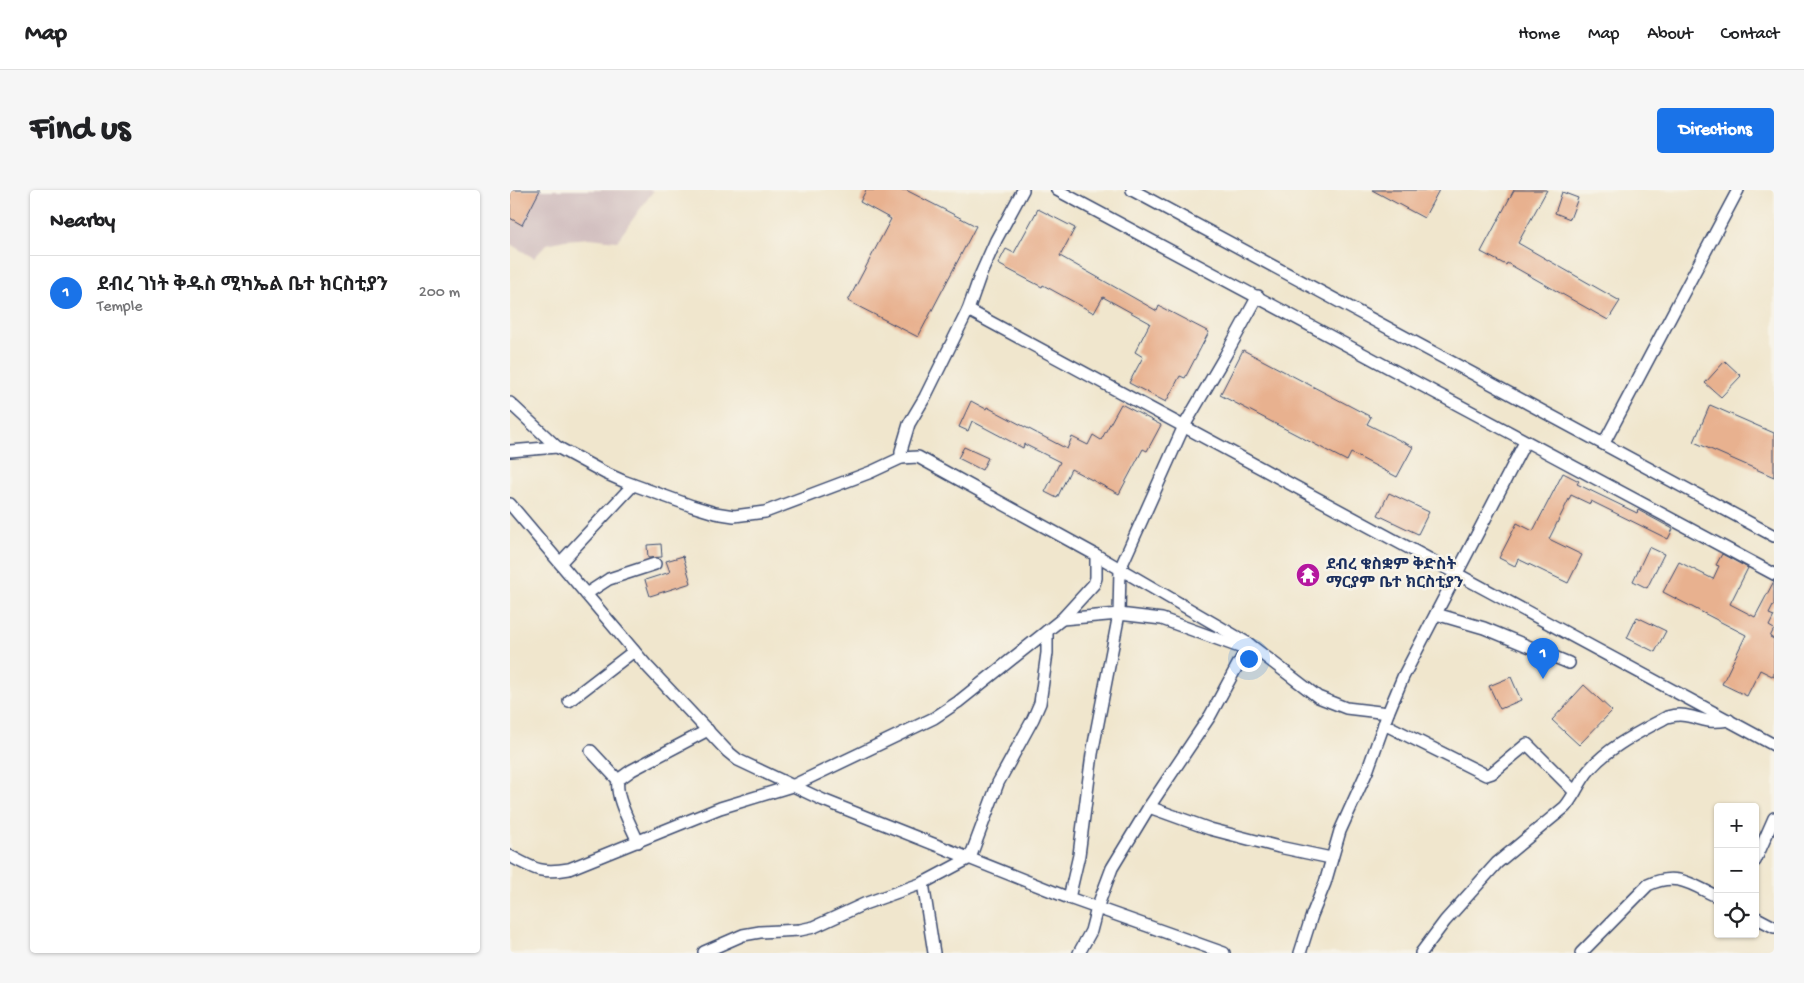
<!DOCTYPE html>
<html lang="en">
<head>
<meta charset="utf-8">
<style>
	body { margin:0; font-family:"Gochi Hand","Noto Sans Ethiopic",sans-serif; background:#f6f6f6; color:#202124 }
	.controls { position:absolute; right:15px; bottom:15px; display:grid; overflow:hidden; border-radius:5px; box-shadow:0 1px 4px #0004 }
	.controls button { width:45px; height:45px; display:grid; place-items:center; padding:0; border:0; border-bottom:1px solid #e0e0e0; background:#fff; color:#202124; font:25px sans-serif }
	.you { position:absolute; left:738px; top:468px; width:18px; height:18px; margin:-12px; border:4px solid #fff; border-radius:50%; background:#1a73e8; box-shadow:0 0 0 8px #1a73e833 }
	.badge { display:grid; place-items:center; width:32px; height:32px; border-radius:50%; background:#1a73e8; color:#fff; font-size:16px; font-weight:700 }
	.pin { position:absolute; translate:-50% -41px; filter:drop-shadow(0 1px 2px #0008) }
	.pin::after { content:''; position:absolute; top:26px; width:18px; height:15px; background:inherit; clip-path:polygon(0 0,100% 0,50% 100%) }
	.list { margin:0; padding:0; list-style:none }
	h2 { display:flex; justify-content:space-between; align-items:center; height:65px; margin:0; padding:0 20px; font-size:21px }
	h2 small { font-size:16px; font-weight:400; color:#757577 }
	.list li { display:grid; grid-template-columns:32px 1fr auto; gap:15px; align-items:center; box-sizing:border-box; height:75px; padding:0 20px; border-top:1px solid #e0e0e0 }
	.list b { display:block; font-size:19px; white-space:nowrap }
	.list p { margin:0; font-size:16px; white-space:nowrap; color:#757577 }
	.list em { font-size:16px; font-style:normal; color:#757577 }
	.icon { flex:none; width:28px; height:28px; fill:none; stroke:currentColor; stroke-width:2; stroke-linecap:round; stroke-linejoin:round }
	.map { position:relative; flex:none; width:1264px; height:763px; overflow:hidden; border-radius:5px }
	header { display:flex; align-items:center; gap:30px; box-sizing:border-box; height:70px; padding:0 25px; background:#fff; border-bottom:1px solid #e0e0e0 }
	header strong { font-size:24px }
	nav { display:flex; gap:28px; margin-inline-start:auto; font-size:18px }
	.intro { display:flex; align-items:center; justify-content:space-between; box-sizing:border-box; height:120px; padding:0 30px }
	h1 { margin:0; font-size:35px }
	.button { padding:12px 22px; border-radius:5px; background:#1a73e8; color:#fff; font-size:18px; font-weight:700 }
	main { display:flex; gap:30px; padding:0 30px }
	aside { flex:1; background:#fff; border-radius:5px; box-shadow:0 1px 4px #0004 }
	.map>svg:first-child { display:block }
	.industrial { fill:#d2bfc0 }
	.building { fill:#e8b18f }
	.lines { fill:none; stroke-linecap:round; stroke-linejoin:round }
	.minor-casing { stroke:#3b4a6f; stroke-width:14 }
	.minor { stroke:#fff; stroke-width:11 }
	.labels { text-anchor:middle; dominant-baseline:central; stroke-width:5; stroke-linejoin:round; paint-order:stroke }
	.poi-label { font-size:16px; font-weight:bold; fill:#1b2f5e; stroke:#f7f3e8; text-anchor:start }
</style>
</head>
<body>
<header>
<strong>Map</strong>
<nav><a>Home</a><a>Map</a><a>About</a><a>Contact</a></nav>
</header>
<div class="intro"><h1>Find us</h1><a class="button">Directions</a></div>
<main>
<aside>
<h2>Nearby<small></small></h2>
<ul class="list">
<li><span class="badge">1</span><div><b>ደብረ ገነት ቅዱስ ሚካኤል ቤተ ክርስቲያን</b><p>Temple</p></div><em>200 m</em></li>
</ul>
</aside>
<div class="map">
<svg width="1264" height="763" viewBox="0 0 1264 763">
	<rect width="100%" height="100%" fill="#f7f3e8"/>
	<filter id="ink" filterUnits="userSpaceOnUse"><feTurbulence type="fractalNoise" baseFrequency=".02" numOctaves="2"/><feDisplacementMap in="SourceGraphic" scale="10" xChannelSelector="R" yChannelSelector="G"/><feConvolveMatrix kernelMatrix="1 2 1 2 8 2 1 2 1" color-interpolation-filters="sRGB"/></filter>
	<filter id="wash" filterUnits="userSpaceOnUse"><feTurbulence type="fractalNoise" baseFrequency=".0096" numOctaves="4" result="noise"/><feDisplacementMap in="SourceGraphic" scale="20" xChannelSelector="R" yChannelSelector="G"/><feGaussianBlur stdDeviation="1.12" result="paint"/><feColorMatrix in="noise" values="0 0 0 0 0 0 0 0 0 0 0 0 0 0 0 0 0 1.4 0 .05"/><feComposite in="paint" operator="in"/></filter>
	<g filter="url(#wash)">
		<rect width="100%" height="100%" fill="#f0e6cd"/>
		<!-- industrial -->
		<polygon class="industrial" points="0,0 144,0 107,51 80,48 55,50 37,54 24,68 0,54"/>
		<g id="blocks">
			<!-- building -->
			<g class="building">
				<polygon points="0,0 30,0 12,35 0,28"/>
				<polygon points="356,0 396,0 466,36 408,147 338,111 381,29 350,12"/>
				<polygon points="862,0 929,0 914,28"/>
				<polygon points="1004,0 1037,0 1008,53 1110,111 1098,130 997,73 996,75 971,62"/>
				<polygon points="1052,2 1068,8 1060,29 1045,23"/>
				<polygon points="528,19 565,38 550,66 647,121 649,116 699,142 675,188 670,186 656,212 619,193 633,167 625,162 640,133 593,107 584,123 533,95 532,97 488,74 496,59 504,63"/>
				<polygon points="733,160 861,227 857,234 903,257 887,287 841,263 837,271 710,205"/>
				<polygon points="1215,171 1231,186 1211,207 1195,193"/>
				<polygon points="461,211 476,219 477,217 557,259 562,247 578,255 583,245 591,250 611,214 651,235 637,261 633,259 609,304 561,279 547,308 535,302 550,272 514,254 513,258 462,231 458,241 449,237"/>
				<polygon points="1200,215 1264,243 1264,287 1184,252"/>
				<polygon points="454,257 478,268 472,280 448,268"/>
				<polygon points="1053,283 1069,291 1067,294 1127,323 1128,320 1163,339 1158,349 1081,311 1080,314 1061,305 1039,349 1072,365 1058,393 1008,369 1005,376 989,368 1007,333 1023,341"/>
				<polygon points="879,303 919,322 908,344 868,325"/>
				<polygon points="151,354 152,367 138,368 137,355"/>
				<polygon points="1139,357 1154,364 1137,398 1123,391"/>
				<polygon points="1212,364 1238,378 1220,414 1245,427 1264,391 1264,414 1259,424 1264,426 1259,436 1264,439 1260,447 1264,449 1264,487 1250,480 1237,506 1212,494 1236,445 1153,402 1169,372 1203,389 1209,376 1206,375"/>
				<polygon points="173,366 181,393 140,406 135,390 160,382 156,371"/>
				<polygon points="1127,427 1156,441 1145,462 1117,448"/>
				<polygon points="1001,487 1011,510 990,519 979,496"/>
				<polygon points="1074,495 1102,521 1069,555 1042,530"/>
			</g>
		</g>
	</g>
	<g filter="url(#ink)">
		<use href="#blocks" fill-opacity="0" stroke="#3b4a6f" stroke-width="1"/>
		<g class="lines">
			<!-- minor casing -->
			<g class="minor-casing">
				<g id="minor">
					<polyline points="547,0 1264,384"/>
					<polyline points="622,0 1264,346"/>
					<polyline points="458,120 1264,555"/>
					<polyline points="0,213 47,257"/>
					<polyline points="1094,253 1228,0"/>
					<polyline points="0,261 47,257 95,283 113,291 182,316 205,323 224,326 255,322 361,282 391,268 408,267 586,365 739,454 808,507 836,518 878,523 893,487 1015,252"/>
					<polyline points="391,268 391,261 399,234 415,207 458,120 470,86 486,50 513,0"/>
					<polyline points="0,314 136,475 217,561 228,570 313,610 559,708 714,763"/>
					<polyline points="50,373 123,295"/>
					<polyline points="76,404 99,389 145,374"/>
					<polyline points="926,424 974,438 1059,473"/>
					<polyline points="552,429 609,424 610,379 674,236 715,166 748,106"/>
					<polyline points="59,511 124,461"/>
					<polyline points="874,534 976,585 982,583 1017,554 1065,602"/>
					<polyline points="81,561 108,590"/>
					<polyline points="639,617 700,639 769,657 821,668"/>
					<path d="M128,652C121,635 105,608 108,590L122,580L198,540"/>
					<path d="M0,666C24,679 31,684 59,679L210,618L282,596L424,528L448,512L552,429L584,394L586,388V365"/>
					<polyline points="1245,671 1264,628"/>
					<polyline points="413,693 424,763"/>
					<polyline points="559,708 569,665 582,564 609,424 652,429 735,459"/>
					<polyline points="1245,727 1264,737"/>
					<polyline points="194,762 233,745 250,742 290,740 304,737 354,714 413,693 460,668 488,593 523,529 530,513 537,463 537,441"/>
					<polyline points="569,763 581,741 587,718 602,678 639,617 700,526 739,454"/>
					<polyline points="790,763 802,725 815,693 830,641 858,579 878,523"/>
					<path d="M911,763L935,731L987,673L1055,617C1065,605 1070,590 1080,579C1100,556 1130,542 1157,527C1174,522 1182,528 1199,531C1206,532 1213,531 1219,530"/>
					<path d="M1071,763L1138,695C1167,681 1182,695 1208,707"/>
				</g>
			</g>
			<!-- minor -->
			<use href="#minor" class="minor"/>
		</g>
	</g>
	<!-- icons -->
	<defs>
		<g id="temple-disc" transform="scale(1.25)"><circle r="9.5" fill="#b5179e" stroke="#f7f3e8"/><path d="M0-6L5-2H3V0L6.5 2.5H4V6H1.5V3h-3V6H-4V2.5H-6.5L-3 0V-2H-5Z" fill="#fff"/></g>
	</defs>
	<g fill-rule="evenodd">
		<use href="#temple-disc" x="798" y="385"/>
	</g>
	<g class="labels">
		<!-- poi labels -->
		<g class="poi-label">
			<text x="816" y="376">ደብረ ቁስቋም ቅድስት<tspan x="816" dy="18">ማርያም ቤተ ክርስቲያን</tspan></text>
		</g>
	</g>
</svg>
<div class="controls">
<button>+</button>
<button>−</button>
<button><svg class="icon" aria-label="locate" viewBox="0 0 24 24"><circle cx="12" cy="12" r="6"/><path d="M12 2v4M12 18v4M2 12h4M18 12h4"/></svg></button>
</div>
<div class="you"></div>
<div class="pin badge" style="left:1033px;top:489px">1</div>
</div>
</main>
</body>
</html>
